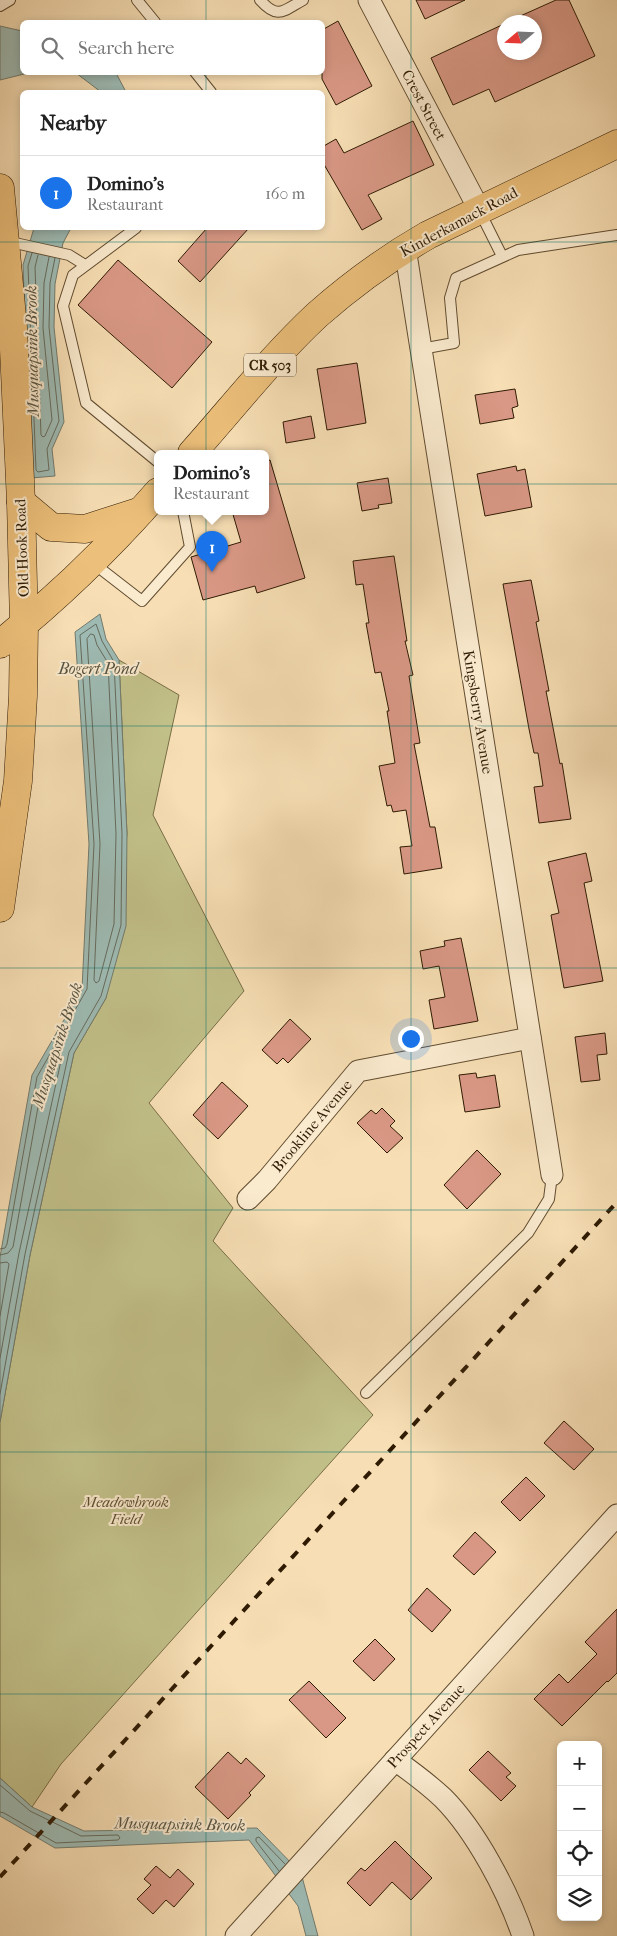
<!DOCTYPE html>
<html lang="en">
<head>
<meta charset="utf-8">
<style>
	body { margin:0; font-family:"IM FELL French Canon",serif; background:#f2f2f2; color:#222 }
	.controls { position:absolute; right:15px; bottom:15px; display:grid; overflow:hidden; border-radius:8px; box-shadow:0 2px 8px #0003 }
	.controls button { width:45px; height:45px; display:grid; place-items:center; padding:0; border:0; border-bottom:1px solid #e0e0e0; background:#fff; color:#222; font:25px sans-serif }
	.compass { position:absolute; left:497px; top:15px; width:45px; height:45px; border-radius:50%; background:#fff; box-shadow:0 2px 8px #0003; rotate:251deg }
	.you { position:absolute; left:410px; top:1038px; width:18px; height:18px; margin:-12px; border:4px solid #fff; border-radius:50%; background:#1a73e8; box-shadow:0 0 0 8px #1a73e833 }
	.badge { display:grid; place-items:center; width:32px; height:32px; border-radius:50%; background:#1a73e8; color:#fff; font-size:16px; font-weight:700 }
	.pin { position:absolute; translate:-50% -41px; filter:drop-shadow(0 1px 2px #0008) }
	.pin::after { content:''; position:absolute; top:26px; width:18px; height:15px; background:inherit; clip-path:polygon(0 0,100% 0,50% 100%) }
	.popup { position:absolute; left:154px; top:450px; width:115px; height:65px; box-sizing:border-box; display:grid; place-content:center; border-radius:8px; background:#fff; filter:drop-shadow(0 1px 4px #0005); font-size:16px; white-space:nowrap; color:#767676 }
	.popup b { font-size:19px; color:#222 }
	.popup::after { content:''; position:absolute; left:50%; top:100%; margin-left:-10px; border:10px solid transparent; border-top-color:#fff }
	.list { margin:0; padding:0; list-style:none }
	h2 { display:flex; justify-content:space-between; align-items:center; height:65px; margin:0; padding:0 20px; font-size:21px }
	h2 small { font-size:16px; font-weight:400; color:#767676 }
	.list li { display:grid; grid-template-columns:32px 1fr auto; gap:15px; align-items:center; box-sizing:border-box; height:75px; padding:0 20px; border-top:1px solid #e0e0e0 }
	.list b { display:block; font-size:19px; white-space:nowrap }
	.list p { margin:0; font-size:16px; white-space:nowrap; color:#767676 }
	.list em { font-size:16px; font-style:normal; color:#767676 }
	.icon { flex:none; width:28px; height:28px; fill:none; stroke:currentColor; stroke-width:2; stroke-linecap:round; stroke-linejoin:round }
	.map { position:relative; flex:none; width:617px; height:1936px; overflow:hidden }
	.search { position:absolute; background:#fff; box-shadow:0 2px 8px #0003; left:20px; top:20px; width:305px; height:55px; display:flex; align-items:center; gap:12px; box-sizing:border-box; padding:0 18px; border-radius:8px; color:#767676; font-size:19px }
	.panel { position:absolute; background:#fff; box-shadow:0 2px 8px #0003; left:20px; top:90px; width:305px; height:140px; border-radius:8px }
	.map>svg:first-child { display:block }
	.green { fill:#c2c089; stroke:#786e46 }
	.water { fill:#9ebbb4; stroke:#727b6e }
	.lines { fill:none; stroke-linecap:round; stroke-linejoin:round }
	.shore { stroke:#666b5c; stroke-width:1 }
	.building { fill:#d99885; stroke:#2f1b04 }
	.lane-casing { stroke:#614c30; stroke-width:12 }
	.street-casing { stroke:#614c30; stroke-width:23 }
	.primary-casing { stroke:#2f1b04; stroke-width:29 }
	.lane { stroke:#faeace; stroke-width:10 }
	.street { stroke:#faeace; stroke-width:21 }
	.primary { stroke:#ecbf7a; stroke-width:28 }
	.rail { stroke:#2f1b04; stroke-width:4; stroke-dasharray:9 9; stroke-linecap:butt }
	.grid { fill:none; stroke:#0f766e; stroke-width:1; stroke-opacity:0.55 }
	.labels { text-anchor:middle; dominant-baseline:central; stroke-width:4; stroke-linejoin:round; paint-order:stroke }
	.shield { fill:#faeace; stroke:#6c5941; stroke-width:1 }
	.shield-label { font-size:14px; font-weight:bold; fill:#2f1b04 }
	.street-label { font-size:15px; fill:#2f1b04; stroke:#faeace }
	.park-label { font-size:15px; font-style:italic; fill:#5b4d2c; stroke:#faeace }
	.water-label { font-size:16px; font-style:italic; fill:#565342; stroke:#faeace }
</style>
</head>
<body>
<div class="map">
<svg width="617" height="1936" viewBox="0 0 617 1936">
	<rect width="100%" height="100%" fill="#f7deb4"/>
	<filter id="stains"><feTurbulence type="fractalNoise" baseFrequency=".004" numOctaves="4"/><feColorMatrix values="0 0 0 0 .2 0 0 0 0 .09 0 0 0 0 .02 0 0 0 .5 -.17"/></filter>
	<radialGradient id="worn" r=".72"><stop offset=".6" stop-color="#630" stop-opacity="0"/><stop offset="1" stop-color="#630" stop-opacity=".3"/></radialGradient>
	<!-- green -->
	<polygon class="green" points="119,660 179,695 153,815 244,991 149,1103 233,1208 213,1241 373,1415 61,1764 32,1807 0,1778 0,1422 30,1255 74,1053 106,998 127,834"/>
	<!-- water -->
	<g class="water">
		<polygon points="0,26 22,31 22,72 28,73 0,80"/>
		<polygon points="76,73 116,73 126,92 101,92"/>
		<polygon points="34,228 71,228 63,243 55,284 54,327 64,422 52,449 55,476 31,478 23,265"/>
		<polygon points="100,614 106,639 119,660 127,834 126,926 106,998 74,1053 30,1255 0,1422 0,1257 32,1075 82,989 89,844 75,632"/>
		<polygon points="0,1778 32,1807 84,1831 257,1828 301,1873 318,1936 306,1936 298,1906 249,1840 55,1848 0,1816"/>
	</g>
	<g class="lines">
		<!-- shore -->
		<g class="shore">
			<polyline points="32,253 28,266 36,470 38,472 49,470 47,449 59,421 49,327 50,283 55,258"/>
			<polyline points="38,255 35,267 41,435 43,437 45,436 52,420 43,328 44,283 49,257"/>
			<polygon points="91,634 94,635 97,645 108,663 116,834 114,924 99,981 96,983 94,980 100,844 87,639"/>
			<polyline points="0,1249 5,1248 7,1244 37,1077 87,989 94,844 80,635 96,624 102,641 114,662 122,834 121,925 101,996 69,1052 25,1254 0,1394"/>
			<polyline points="0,1255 8,1253 13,1247 43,1079 57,1054 60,1054 62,1056 19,1253 0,1358"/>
			<polyline points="0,1263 7,1262 9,1264 0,1316"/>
			<polyline points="0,1785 30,1811 81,1836 118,1835 120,1838 118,1840 56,1843 4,1813 0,1812"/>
			<polyline points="279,1871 256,1841 256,1838 259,1837 285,1864"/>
		</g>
	</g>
	<!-- building -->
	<g class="building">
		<polygon points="416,0 465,0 425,19"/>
		<polygon points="556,0 569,0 595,56 495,102 489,89 453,105 431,58 504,24 504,52 534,52 534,22 507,22"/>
		<polygon points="338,21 372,86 336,105 322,79 322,30"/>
		<polygon points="413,121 434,165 368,195 382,219 362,230 322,161 322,147 336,139 344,153"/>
		<polygon points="207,228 249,228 200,282 178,261"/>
		<polygon points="118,260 212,342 172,388 78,305"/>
		<polygon points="357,363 366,423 327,430 317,369"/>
		<polygon points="515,389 518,406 512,408 514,418 480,424 475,395"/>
		<polygon points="311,416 315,438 286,443 283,422"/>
		<polygon points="270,460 305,578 257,593 255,586 203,600 191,557 241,542 232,511 266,511 266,461"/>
		<polygon points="516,466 517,471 525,469 532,507 485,516 477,474"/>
		<polygon points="388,478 392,503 378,505 379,508 362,511 357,483"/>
		<polygon points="394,556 407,641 405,641 413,675 409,676 420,743 414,744 430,827 435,827 442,868 404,874 400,847 412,846 406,810 393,812 391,805 387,806 379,766 395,763 387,711 389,711 381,672 375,673 373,662 366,623 369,623 363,584 356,585 353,561"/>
		<polygon points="531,580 539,621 536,622 549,691 546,691 560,764 562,763 571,819 539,823 534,787 543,786 538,753 534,753 529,729 503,584"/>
		<polygon points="586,853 592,881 584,883 603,981 564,988 551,915 559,913 548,862"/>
		<polygon points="461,938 478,1021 434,1029 429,1000 445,997 439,966 423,969 420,951 445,946 444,941"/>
		<polygon points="290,1019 311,1039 288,1063 283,1058 277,1064 262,1050"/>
		<polygon points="605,1033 607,1054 597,1055 600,1080 581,1082 575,1037"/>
		<polygon points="476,1073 477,1078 495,1075 500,1107 465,1112 459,1075"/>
		<polygon points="222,1082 248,1106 218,1139 193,1115"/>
		<polygon points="382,1108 395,1121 390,1126 403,1138 387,1153 357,1123 371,1110 376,1114"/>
		<polygon points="477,1150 501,1174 467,1209 444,1185"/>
		<polygon points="564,1421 594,1449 574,1470 544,1443"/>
		<polygon points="526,1477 545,1496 520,1521 501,1502"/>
		<polygon points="475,1532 496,1552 474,1575 453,1556"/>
		<polygon points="427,1588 451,1610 432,1632 408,1610"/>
		<polygon points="617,1609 617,1673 608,1682 607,1681 562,1726 534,1699 559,1674 568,1683 597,1654 585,1642"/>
		<polygon points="375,1639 395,1659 374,1681 353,1661"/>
		<polygon points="309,1681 346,1718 326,1738 289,1700"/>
		<polygon points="488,1751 511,1773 506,1777 516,1786 501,1801 469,1770"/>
		<polygon points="228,1752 241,1764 246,1758 265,1776 249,1793 251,1795 228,1819 195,1787"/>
		<polygon points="395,1841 432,1878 411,1900 392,1882 370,1906 347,1883 361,1868 365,1871"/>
		<polygon points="156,1866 170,1878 178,1869 194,1884 174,1907 166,1900 153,1914 137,1899 151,1885 144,1879"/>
	</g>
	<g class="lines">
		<!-- lane casing -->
		<g class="lane-casing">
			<g id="lane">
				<polyline points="137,0 155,22"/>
				<path d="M260,0C278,20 283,11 303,0"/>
				<polyline points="0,6 10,0"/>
				<polyline points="195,72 211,92"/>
				<polyline points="480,212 502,256"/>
				<polyline points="136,228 73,275 63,306 86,403 158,462"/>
				<polyline points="6,241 69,255 85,265"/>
				<polyline points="421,349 454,343 450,298 456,278 518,250 617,235"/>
				<polyline points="93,563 142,601 190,547 183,511"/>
				<polyline points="366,1393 528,1233 549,1199 552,1175"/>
			</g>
		</g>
		<!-- street casing -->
		<g class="street-casing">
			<g id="street">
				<polyline points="369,0 479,209"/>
				<polyline points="405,248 552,1175"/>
				<polyline points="248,1199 267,1180 358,1071 530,1038"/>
				<path d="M395,1760C412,1772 428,1784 443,1798C476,1831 508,1892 523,1936"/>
				<polyline points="236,1936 617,1515"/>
			</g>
		</g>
		<!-- primary casing -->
		<g class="primary-casing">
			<g id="primary">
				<polyline points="0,188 13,328 21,502 24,625 23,696 18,781 0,908"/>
				<path d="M192,453C233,407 272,357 317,315C351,285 388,258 428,235L617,144"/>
				<polyline points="21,502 51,527 85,529 141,511"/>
				<path d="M0,644C57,598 110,547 158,492"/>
			</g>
		</g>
		<!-- lane -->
		<use href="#lane" class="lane"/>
		<!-- street -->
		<use href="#street" class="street"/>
		<!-- primary -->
		<use href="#primary" class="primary"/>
		<!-- rail -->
		<polyline class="rail" points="0,1877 617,1202"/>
	</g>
	<!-- grid -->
	<path class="grid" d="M206,0V22M411,0V1936M206,72V92M206,228V1936M0,242H617M0,484H617M0,726H617M0,968H617M0,1210H617M0,1452H617M0,1694H617"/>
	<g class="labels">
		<!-- shield labels -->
		<rect class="shield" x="244" y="353.5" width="52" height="23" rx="4"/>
		<g class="shield-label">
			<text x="270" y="365">CR 503</text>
		</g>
		<!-- street labels -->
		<g class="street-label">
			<text transform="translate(424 105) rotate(62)">Crest Street</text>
			<text transform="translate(459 222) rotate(-28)">Kinderkamack Road</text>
			<text transform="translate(22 548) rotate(-92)">Old Hook Road</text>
			<text transform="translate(478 712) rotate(81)">Kingsberry Avenue</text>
			<text transform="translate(312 1126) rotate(-50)">Brookline Avenue</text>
			<text transform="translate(426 1726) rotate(-48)">Prospect Avenue</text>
		</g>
		<!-- park labels -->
		<g class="park-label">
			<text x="126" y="1502">Meadowbrook<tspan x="126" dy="17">Field</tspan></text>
		</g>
		<!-- water labels -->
		<g class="water-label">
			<text transform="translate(32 351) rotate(-91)">Musquapsink Brook</text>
			<text x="98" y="668">Bogert Pond</text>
			<text transform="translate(57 1045) rotate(-72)">Musquapsink Brook</text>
			<text transform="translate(180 1824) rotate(1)">Musquapsink Brook</text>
		</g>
	</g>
	<rect width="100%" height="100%" filter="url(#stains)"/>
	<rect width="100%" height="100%" fill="url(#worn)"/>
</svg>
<div class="controls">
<button>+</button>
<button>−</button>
<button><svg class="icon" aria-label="locate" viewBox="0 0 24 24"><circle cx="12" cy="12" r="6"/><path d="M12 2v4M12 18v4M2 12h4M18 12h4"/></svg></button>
<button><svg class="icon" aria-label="layers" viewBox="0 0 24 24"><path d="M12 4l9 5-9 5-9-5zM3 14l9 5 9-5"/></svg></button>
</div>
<svg class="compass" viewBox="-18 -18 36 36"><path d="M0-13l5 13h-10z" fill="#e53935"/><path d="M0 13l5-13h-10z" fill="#767676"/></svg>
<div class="you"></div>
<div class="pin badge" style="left:212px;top:572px">1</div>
<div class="popup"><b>Domino's</b>Restaurant</div>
<div class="search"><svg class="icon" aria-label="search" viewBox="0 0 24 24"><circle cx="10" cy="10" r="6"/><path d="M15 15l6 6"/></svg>Search here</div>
<section class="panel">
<h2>Nearby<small></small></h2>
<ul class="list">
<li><span class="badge">1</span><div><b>Domino's</b><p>Restaurant</p></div><em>160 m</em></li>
</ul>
</section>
</div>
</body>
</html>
